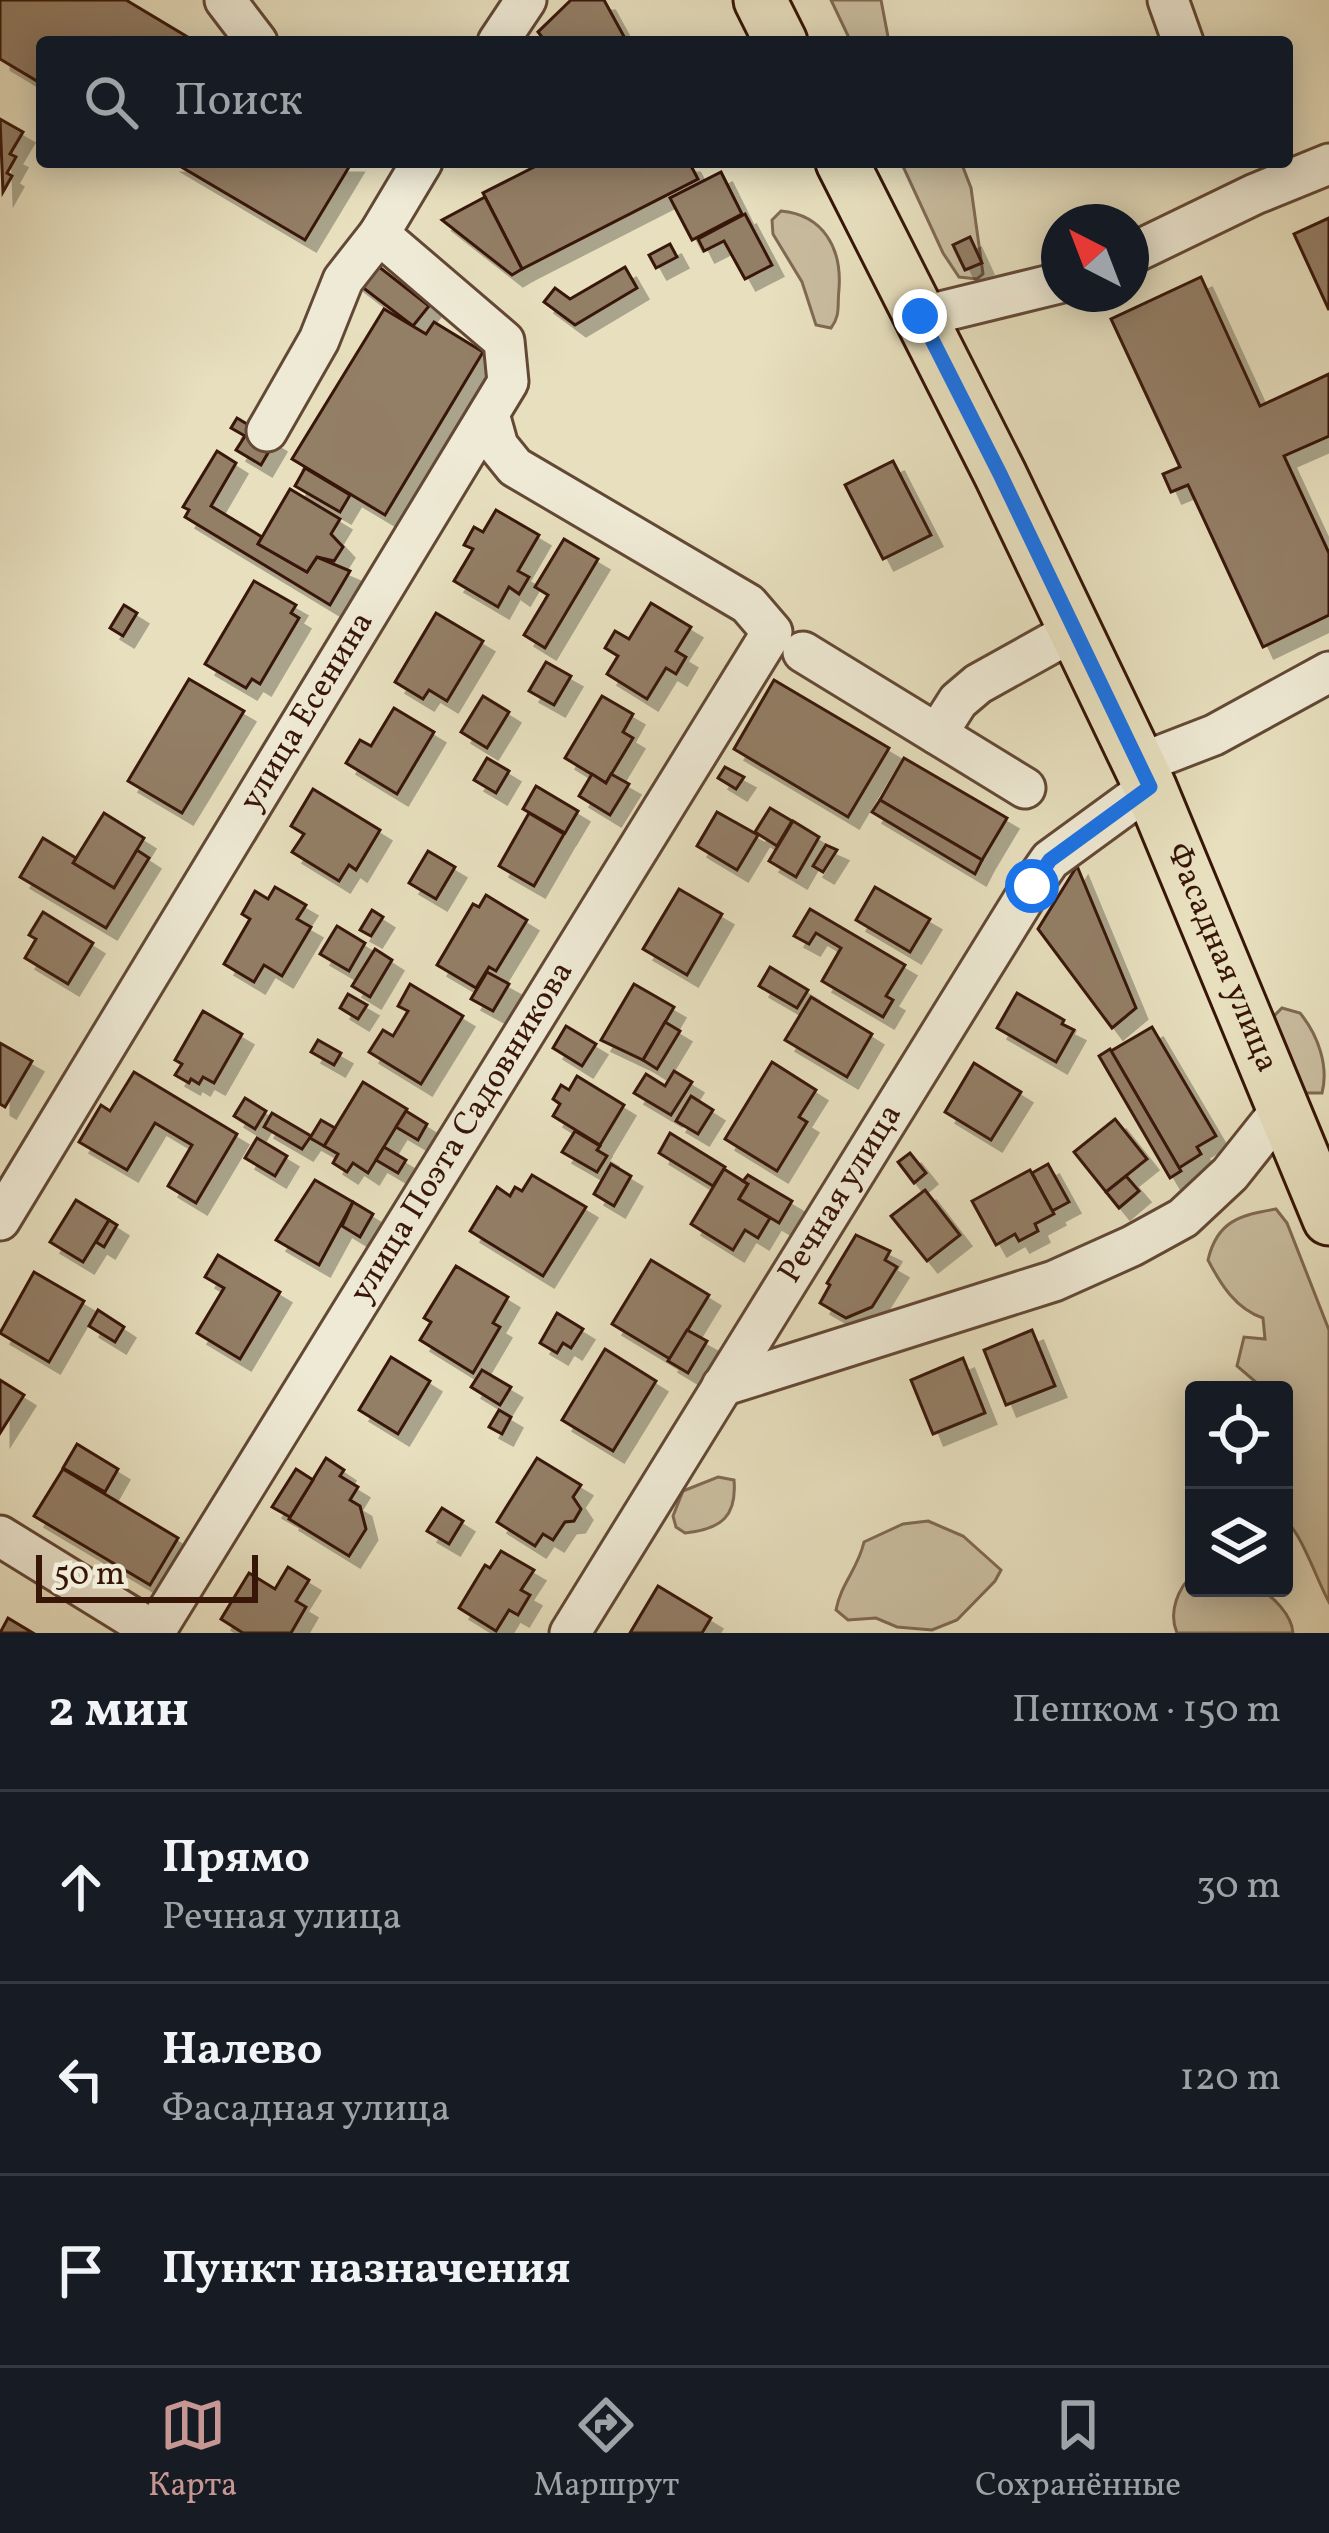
<!DOCTYPE html>
<html lang="ru">
<head>
<meta charset="utf-8">
<style>
	body { margin:0; font-family:Vollkorn,serif; background:#20242c; color:#f1f3f6 }
	.controls { position:absolute; right:36px; bottom:36px; display:grid; overflow:hidden; border-radius:12px; box-shadow:0 6px 30px #0003 }
	.controls button { width:108px; height:108px; display:grid; place-items:center; padding:0; border:0; border-bottom:3px solid #363941; background:#171b24; color:#f1f3f6; font:60px sans-serif }
	.compass { position:absolute; left:1041px; top:204px; width:108px; height:108px; border-radius:50%; background:#171b24; box-shadow:0 6px 30px #0003; rotate:318deg }
	.scale { position:absolute; left:36px; bottom:30px; width:222px; box-sizing:border-box; padding-left:12px; border:6px solid #371507; border-top:0; font-size:33px; line-height:42px; white-space:nowrap; color:#371507; -webkit-text-stroke:9px #efead5; paint-order:stroke }
	.stop { position:absolute; width:36px; height:36px; margin:-27px; border:9px solid #1a73e8; border-radius:50%; background:#fff }
	.stop.end { background:#1a73e8; border-color:#fff; box-shadow:0 3px 12px #0008 }
	.list { margin:0; padding:0; list-style:none }
	h2 { display:flex; justify-content:space-between; align-items:center; height:156px; margin:0; padding:0 48px; font-size:51px }
	h2 small { font-size:39px; font-weight:400; color:#9ea1a6 }
	.list li { display:grid; grid-template-columns:78px 1fr auto; gap:36px; align-items:center; box-sizing:border-box; height:192px; padding:0 48px; border-top:3px solid #363941 }
	.list b { display:block; font-size:45px; white-space:nowrap }
	.list p { margin:0; font-size:39px; white-space:nowrap; color:#9ea1a6 }
	.list em { font-size:39px; font-style:normal; color:#9ea1a6 }
	.icon { flex:none; width:66px; height:66px; fill:none; stroke:currentColor; stroke-width:2; stroke-linecap:round; stroke-linejoin:round }
	.map { position:relative; flex:none; width:1329px; height:1633px; overflow:hidden }
	.search { position:absolute; background:#171b24; box-shadow:0 6px 30px #0003; left:36px; right:36px; top:36px; height:132px; display:flex; align-items:center; gap:30px; box-sizing:border-box; padding:0 42px; border-radius:12px; color:#9ea1a6; font-size:45px }
	.sheet { height:732px; background:#171b24 }
	nav { display:flex; justify-content:space-around; align-items:center; box-sizing:border-box; height:168px; border-top:3px solid #363941; background:#171b24; font-size:33px; color:#9ea1a6 }
	nav a { display:grid; justify-items:center; gap:6px }
	nav .on { color:#c59692 }
	.map>svg:first-child { display:block }
	.green { fill:#c9bd9f; stroke:#806953; stroke-width:3 }
	.building { fill:#937e66; stroke:#371507; stroke-width:3; filter:url(#shadow) }
	.lines { fill:none; stroke-linecap:round; stroke-linejoin:round }
	.minor-casing { stroke:#634835; stroke-width:45 }
	.major-casing { stroke:#371507; stroke-width:57 }
	.minor { stroke:#efead5; stroke-width:39 }
	.major { stroke:#e7dfbe; stroke-width:51 }
	.route { stroke:#1a73e8; stroke-width:15 }
	.labels { text-anchor:middle; dominant-baseline:central; stroke-width:10; stroke-linejoin:round; paint-order:stroke }
	.street-label { font-size:33px; fill:#371507; stroke:#efead5 }
</style>
</head>
<body>
<div class="map">
<svg width="1329" height="1633" viewBox="0 0 1329 1633">
	<defs>
		<filter id="shadow"><feDropShadow dx="11" dy="11" stdDeviation="0" flood-color="#0004"/></filter>
	</defs>
	<rect width="100%" height="100%" fill="#e7dfbe"/>
	<filter id="stains"><feTurbulence type="fractalNoise" baseFrequency=".00167" numOctaves="4"/><feColorMatrix values="0 0 0 0 .2 0 0 0 0 .09 0 0 0 0 .02 0 0 0 .5 -.17"/></filter>
	<radialGradient id="worn" r=".72"><stop offset=".6" stop-color="#630" stop-opacity="0"/><stop offset="1" stop-color="#630" stop-opacity=".3"/></radialGradient>
	<!-- green -->
	<g class="green">
		<polygon points="831,0 881,0 889,42 851,42"/>
		<polygon points="901,162 961,162 971,188 983,274 977,279 959,277 943,253"/>
		<path d="M781,211C824,215 842,249 839,289C837,305 841,315 831,328L816,325L802,282L773,234L772,220Z"/>
		<path d="M1282,1008L1300,1013C1318,1035 1329,1066 1322,1093H1307L1294,1087L1272,1038L1274,1016Z"/>
		<path d="M1276,1209L1287,1223L1329,1330V1602C1316,1579 1302,1533 1284,1519V1390H1265L1237,1366L1244,1337L1265,1339L1263,1318C1236,1309 1221,1285 1208,1260C1217,1221 1240,1215 1276,1209Z"/>
		<path d="M718,1477L734,1480C737,1516 722,1529 685,1533L676,1527L673,1516L683,1491Z"/>
		<path d="M928,1521L963,1536L1001,1570L995,1581L957,1620L932,1630L897,1627L876,1618L848,1620L836,1610C841,1583 858,1569 864,1542L903,1524Z"/>
		<path d="M1194,1573V1588C1211,1588 1239,1583 1255,1588C1273,1594 1292,1616 1293,1633H1177C1168,1612 1178,1588 1194,1573Z"/>
	</g>
	<!-- building -->
	<g class="building">
		<polygon points="0,0 126,0 196,42 42,42 42,84 0,59"/>
		<polygon points="571,0 604,0 627,42 546,42 538,32"/>
		<polygon points="0,119 23,132 10,154 16,157 7,173 12,176 3,192"/>
		<polygon points="173,162 352,162 305,240"/>
		<polygon points="544,162 689,162 698,179 522,269 483,193"/>
		<polygon points="721,172 742,214 692,240 670,198"/>
		<polygon points="485,197 522,269 512,275 442,220"/>
		<polygon points="745,214 772,265 745,279 724,241 704,251 698,239"/>
		<polygon points="1329,218 1329,310 1294,234"/>
		<polygon points="970,237 982,263 965,270 953,245"/>
		<polygon points="670,244 677,257 656,268 649,255"/>
		<polygon points="369,259 429,306 413,326 353,280"/>
		<polygon points="625,267 637,288 575,325 544,302 555,288 570,299"/>
		<polygon points="1201,277 1260,406 1329,374 1329,436 1284,456 1329,553 1329,615 1263,647 1188,485 1171,492 1163,474 1180,467 1111,319"/>
		<polygon points="384,309 426,334 434,322 483,352 385,515 292,459"/>
		<polygon points="237,418 275,441 261,465 236,450 245,436 231,428"/>
		<polygon points="217,451 236,463 211,506 262,537 258,544 307,572 317,557 350,571 330,605 185,517 189,510 183,507"/>
		<polygon points="893,461 931,535 883,559 845,485"/>
		<polygon points="305,468 350,495 340,512 295,486"/>
		<polygon points="290,489 340,519 331,534 343,547 334,561 317,557 307,572 258,544"/>
		<polygon points="496,510 539,535 518,571 529,577 519,594 509,587 498,607 454,581 473,549 464,545 474,527 483,532"/>
		<polygon points="564,539 598,559 545,648 524,635 548,595 535,587"/>
		<polygon points="254,581 296,605 291,613 299,618 260,684 252,679 246,688 205,664"/>
		<polygon points="651,603 691,627 676,651 686,657 676,674 666,668 647,699 607,674 618,656 605,648 615,631 629,639"/>
		<polygon points="124,605 137,613 123,636 110,628"/>
		<polygon points="436,613 483,641 447,701 429,690 423,699 395,682"/>
		<polygon points="546,662 571,676 554,705 529,691"/>
		<polygon points="189,679 244,711 182,813 128,781"/>
		<polygon points="774,680 889,748 848,817 734,749"/>
		<polygon points="483,696 509,712 487,748 461,732"/>
		<polygon points="602,696 633,714 623,732 633,738 606,783 565,758"/>
		<polygon points="394,708 434,732 397,794 346,763 360,740 371,746"/>
		<polygon points="487,758 509,771 496,793 474,780"/>
		<polygon points="904,758 1007,818 982,860 880,800"/>
		<polygon points="725,767 744,777 736,789 718,778"/>
		<polygon points="592,774 606,783 611,774 629,784 610,815 579,796"/>
		<polygon points="536,786 578,811 565,833 523,809"/>
		<polygon points="313,789 380,830 356,870 349,865 339,881 292,852 304,834 291,826"/>
		<polygon points="880,800 982,860 975,874 872,812"/>
		<polygon points="770,808 792,821 777,846 755,832"/>
		<polygon points="717,812 758,835 737,870 697,846"/>
		<polygon points="104,813 144,838 114,888 73,863"/>
		<polygon points="529,813 564,834 534,886 499,866"/>
		<polygon points="793,821 819,837 796,877 769,861"/>
		<polygon points="43,838 76,858 73,863 114,888 137,850 149,858 106,928 20,877"/>
		<polygon points="826,845 837,850 823,872 813,866"/>
		<polygon points="428,851 455,867 436,899 409,883"/>
		<polygon points="1077,866 1136,1008 1112,1028 1038,929"/>
		<polygon points="275,887 306,905 297,919 311,927 282,976 264,965 254,982 224,964 250,919 242,914 255,891 268,899"/>
		<polygon points="875,887 930,919 910,952 856,920"/>
		<polygon points="679,889 722,914 687,975 643,949"/>
		<polygon points="486,895 527,920 496,971 489,967 476,988 437,965 473,904 479,907"/>
		<polygon points="810,909 905,965 886,996 893,1000 883,1017 822,981 841,948 816,933 809,944 794,936"/>
		<polygon points="372,910 383,917 371,936 360,930"/>
		<polygon points="43,912 93,943 68,984 25,958 36,939 29,935"/>
		<polygon points="337,926 365,943 349,971 320,954"/>
		<polygon points="375,949 392,960 370,997 352,986"/>
		<polygon points="770,967 808,990 797,1008 759,986"/>
		<polygon points="487,972 509,984 493,1011 471,999"/>
		<polygon points="410,984 463,1016 421,1084 369,1052 383,1030 393,1036 408,1011 398,1006"/>
		<polygon points="634,984 674,1007 643,1060 601,1040"/>
		<polygon points="1017,993 1064,1020 1062,1024 1074,1030 1056,1062 997,1028"/>
		<polygon points="348,994 367,1005 358,1019 340,1008"/>
		<polygon points="811,997 872,1034 847,1077 785,1040"/>
		<polygon points="203,1011 242,1034 214,1083 203,1077 199,1084 191,1079 189,1083 175,1075 182,1064 175,1060"/>
		<polygon points="665,1022 680,1031 657,1069 643,1060"/>
		<polygon points="566,1026 596,1044 582,1066 553,1048"/>
		<polygon points="1152,1027 1216,1136 1197,1147 1201,1154 1179,1168 1111,1051"/>
		<polygon points="318,1040 341,1053 334,1065 311,1052"/>
		<polygon points="0,1043 32,1061 5,1107 0,1104"/>
		<polygon points="1110,1049 1181,1171 1170,1178 1099,1056"/>
		<polygon points="772,1062 816,1090 799,1117 807,1122 777,1171 725,1139"/>
		<polygon points="974,1063 1021,1092 991,1140 945,1112"/>
		<polygon points="674,1071 692,1082 671,1115 634,1093 646,1074 665,1086"/>
		<polygon points="134,1072 237,1134 196,1203 168,1186 192,1145 155,1123 127,1170 79,1142 101,1105 110,1111"/>
		<polygon points="577,1076 624,1105 600,1145 553,1116 560,1104 553,1099 561,1085 569,1090"/>
		<polygon points="363,1082 407,1109 368,1173 353,1163 347,1172 333,1163 338,1154 324,1146"/>
		<polygon points="691,1096 713,1110 698,1134 676,1121"/>
		<polygon points="245,1098 266,1111 255,1129 234,1116"/>
		<polygon points="406,1111 427,1124 418,1140 396,1127"/>
		<polygon points="272,1113 311,1136 302,1149 264,1127"/>
		<polygon points="1115,1119 1147,1159 1106,1192 1074,1152"/>
		<polygon points="321,1120 335,1128 324,1146 310,1138"/>
		<polygon points="575,1131 600,1146 597,1150 607,1156 597,1172 562,1152"/>
		<polygon points="670,1133 725,1167 713,1186 659,1153"/>
		<polygon points="257,1138 287,1156 275,1176 245,1158"/>
		<polygon points="384,1147 406,1160 398,1173 376,1160"/>
		<polygon points="910,1153 926,1173 914,1183 898,1162"/>
		<polygon points="611,1164 631,1176 614,1206 594,1194"/>
		<polygon points="1048,1164 1069,1202 1052,1211 1032,1173"/>
		<polygon points="724,1169 748,1184 739,1199 770,1218 758,1238 745,1230 733,1250 691,1224"/>
		<polygon points="1030,1170 1054,1214 1035,1224 1038,1231 1019,1241 1015,1234 996,1245 972,1201"/>
		<polygon points="532,1175 586,1207 543,1276 470,1231 497,1187 510,1196 515,1187 522,1191"/>
		<polygon points="748,1175 792,1201 779,1223 739,1199 748,1184 743,1181"/>
		<polygon points="1126,1176 1139,1191 1119,1208 1106,1192"/>
		<polygon points="315,1180 353,1202 319,1265 276,1240"/>
		<polygon points="925,1190 960,1235 927,1261 891,1216"/>
		<polygon points="76,1200 109,1220 83,1262 50,1242"/>
		<polygon points="353,1202 373,1214 360,1237 342,1226"/>
		<polygon points="109,1220 117,1225 104,1247 96,1242"/>
		<polygon points="856,1235 890,1251 885,1260 897,1267 872,1307 846,1318 820,1303 830,1285 827,1283"/>
		<polygon points="218,1255 280,1292 240,1359 197,1333 224,1288 205,1277"/>
		<polygon points="651,1260 709,1295 670,1359 612,1324"/>
		<polygon points="456,1266 508,1297 493,1323 500,1327 473,1373 420,1340 431,1322 424,1318"/>
		<polygon points="34,1272 84,1301 49,1362 0,1333"/>
		<polygon points="98,1310 124,1327 115,1342 89,1326"/>
		<polygon points="557,1313 583,1329 571,1348 563,1343 557,1353 540,1343"/>
		<polygon points="687,1330 707,1341 688,1373 668,1361"/>
		<polygon points="1032,1330 1055,1386 1006,1405 984,1350"/>
		<polygon points="605,1349 656,1381 613,1451 562,1420"/>
		<polygon points="391,1357 430,1381 398,1434 359,1410"/>
		<polygon points="963,1358 985,1413 933,1434 911,1380"/>
		<polygon points="482,1370 511,1387 500,1405 471,1387"/>
		<polygon points="0,1380 24,1395 0,1433"/>
		<polygon points="499,1410 511,1417 502,1434 489,1427"/>
		<polygon points="77,1444 118,1469 105,1492 63,1468"/>
		<polygon points="326,1458 344,1470 340,1476 358,1487 350,1500 360,1506 366,1529 349,1556 289,1519"/>
		<polygon points="537,1458 581,1485 573,1497 581,1509 574,1521 565,1522 553,1540 543,1534 535,1546 497,1522"/>
		<polygon points="63,1469 178,1538 150,1585 34,1516"/>
		<polygon points="296,1469 313,1480 290,1517 272,1507"/>
		<polygon points="442,1508 463,1521 449,1544 427,1531"/>
		<polygon points="501,1551 534,1570 521,1590 530,1595 518,1615 509,1610 496,1631 459,1608 485,1565 490,1568"/>
		<polygon points="288,1567 309,1580 296,1601 306,1607 291,1633 243,1633 221,1619 249,1573 275,1589"/>
		<polygon points="658,1586 711,1618 702,1633 630,1633"/>
		<polygon points="8,1618 33,1633 0,1633"/>
	</g>
	<g class="lines">
		<!-- minor casing -->
		<g class="minor-casing">
			<g id="minor">
				<polyline points="225,0 257,42"/>
				<polyline points="1168,0 1183,42"/>
				<polyline points="498,42 526,0"/>
				<polyline points="1131,254 1255,194 1329,164"/>
				<polyline points="920,317 1059,283"/>
				<polyline points="267,431 319,340 343,280 379,234 422,162"/>
				<polyline points="803,652 1025,788"/>
				<polyline points="937,734 958,701 978,684 1075,630"/>
				<polyline points="1139,764 1214,735 1329,672"/>
				<path id="s1" d="M0,1220L508,382L504,341L379,234"/>
				<polyline points="722,1386 1054,1281 1132,1246 1183,1218 1230,1174 1285,1105"/>
				<polyline points="0,1536 157,1633"/>
				<path id="s2" d="M154,1633L772,632L748,604L515,467L498,446L489,414"/>
				<path id="s3" d="M570,1633L1032,886L1050,860L1150,787"/>
			</g>
		</g>
		<!-- major casing -->
		<g class="major-casing">
			<g id="major">
				<polyline points="760,0 781,42"/>
				<path id="s4" d="M842,162L1000,474L1150,787L1329,1219"/>
			</g>
		</g>
		<!-- minor -->
		<use href="#minor" class="minor"/>
		<!-- major -->
		<use href="#major" class="major"/>
	</g>
	<g class="lines">
		<!-- route -->
		<polyline class="route" points="920,316 1000,474 1150,787 1050,860 1032,886"/>
	</g>
	<g class="labels">
		<!-- street labels -->
		<g class="street-label">
			<text stroke="none"><textPath href="#s1" startOffset="594">улица Есенина</textPath></text>
			<text stroke="none"><textPath href="#s4" startOffset="882">Фасадная улица</textPath></text>
			<text stroke="none"><textPath href="#s2" startOffset="588">улица Поэта Садовникова</textPath></text>
			<text stroke="none"><textPath href="#s3" startOffset="516">Речная улица</textPath></text>
		</g>
	</g>
	<rect width="100%" height="100%" filter="url(#stains)"/>
	<rect width="100%" height="100%" fill="url(#worn)"/>
</svg>
<div class="controls">
<button><svg class="icon" aria-label="locate" viewBox="0 0 24 24"><circle cx="12" cy="12" r="6"/><path d="M12 2v4M12 18v4M2 12h4M18 12h4"/></svg></button>
<button><svg class="icon" aria-label="layers" viewBox="0 0 24 24"><path d="M12 4l9 5-9 5-9-5zM3 14l9 5 9-5"/></svg></button>
</div>
<svg class="compass" viewBox="-18 -18 36 36"><path d="M0-13l5 13h-10z" fill="#e53935"/><path d="M0 13l5-13h-10z" fill="#9ea1a6"/></svg>
<div class="scale">50 m</div>
<div class="stop" style="left:1032px;top:886px"></div>
<div class="stop end" style="left:920px;top:316px"></div>
<div class="search"><svg class="icon" aria-label="search" viewBox="0 0 24 24"><circle cx="10" cy="10" r="6"/><path d="M15 15l6 6"/></svg>Поиск</div>
</div>
<section class="sheet">
<h2>2 мин<small>Пешком · 150 m</small></h2>
<ul class="list">
<li><svg class="icon" aria-label="ahead" viewBox="0 0 24 24"><path d="M12 20V5M6 11l6-6 6 6"/></svg><div><b>Прямо</b><p>Речная улица</p></div><em>30 m</em></li>
<li><svg class="icon" aria-label="left" viewBox="0 0 24 24"><path d="M17 20v-9H6M10 6l-5 5 5 5"/></svg><div><b>Налево</b><p>Фасадная улица</p></div><em>120 m</em></li>
<li><svg class="icon" aria-label="arrive" viewBox="0 0 24 24"><path d="M6 21V4h12l-3 4 3 4H6"/></svg><div><b>Пункт назначения</b></div></li>
</ul>
</section>
<nav>
<a class="on"><svg class="icon" aria-label="map" viewBox="0 0 24 24"><path d="M3 6l6-2 6 2 6-2v14l-6 2-6-2-6 2zM9 4v14M15 6v14"/></svg>Карта</a>
<a><svg class="icon" aria-label="directions" viewBox="0 0 24 24"><path d="M12 3l9 9-9 9-9-9zM9 14v-3h6M13 9l2 2-2 2"/></svg>Маршрут</a>
<a><svg class="icon" aria-label="saved" viewBox="0 0 24 24"><path d="M7 4h10v16l-5-4-5 4z"/></svg>Сохранённые</a>
</nav>
</body>
</html>
